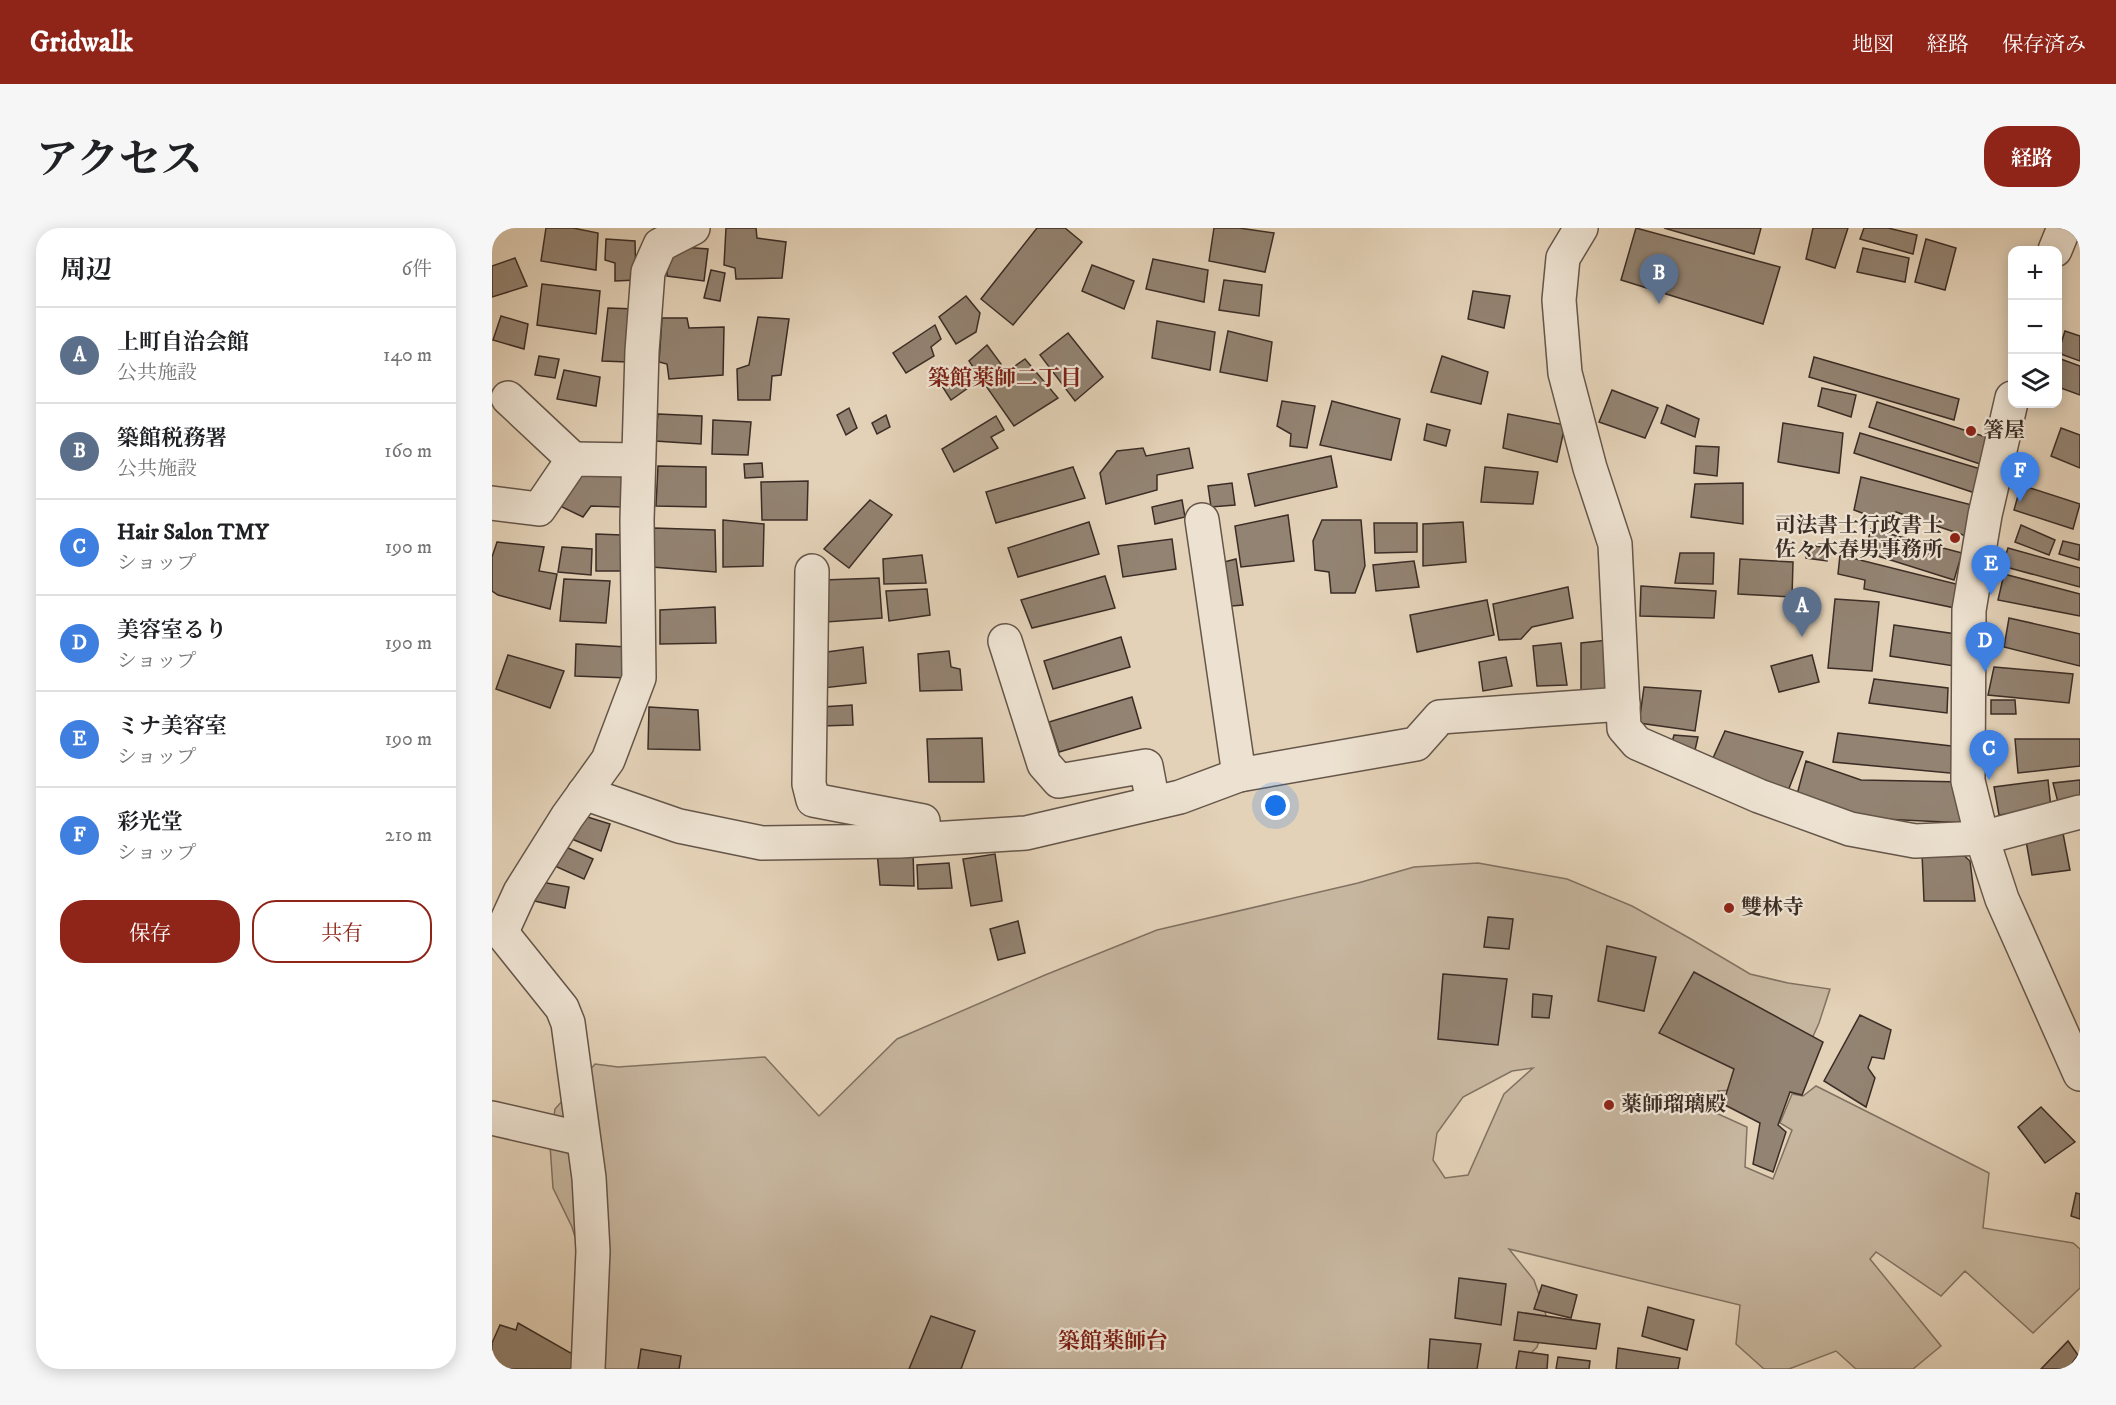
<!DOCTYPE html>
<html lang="ja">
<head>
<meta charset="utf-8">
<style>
	body { margin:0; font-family:"IM FELL DW Pica","Noto Serif JP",serif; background:#f6f6f6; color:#202124 }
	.controls { position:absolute; right:18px; top:18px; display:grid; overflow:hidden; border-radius:12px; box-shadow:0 3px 15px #0003 }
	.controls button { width:54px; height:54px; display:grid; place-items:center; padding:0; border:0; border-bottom:2px solid #e0e0e0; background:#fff; color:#202124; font:30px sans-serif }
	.you { position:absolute; left:784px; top:578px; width:21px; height:21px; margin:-15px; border:4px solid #fff; border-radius:50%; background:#1a73e8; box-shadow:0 0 0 9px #1a73e833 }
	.badge { display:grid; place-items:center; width:39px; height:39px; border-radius:50%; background:#8f2418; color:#fff; font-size:20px; font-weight:700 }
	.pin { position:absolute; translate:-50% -50px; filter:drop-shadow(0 2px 3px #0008) }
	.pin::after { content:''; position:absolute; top:32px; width:21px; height:18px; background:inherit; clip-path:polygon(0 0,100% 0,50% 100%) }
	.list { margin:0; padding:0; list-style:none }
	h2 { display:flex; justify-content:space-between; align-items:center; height:78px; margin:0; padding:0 24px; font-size:26px }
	h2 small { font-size:20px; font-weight:400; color:#757577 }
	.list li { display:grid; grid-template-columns:39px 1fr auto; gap:18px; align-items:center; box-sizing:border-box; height:96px; padding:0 24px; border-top:2px solid #e0e0e0 }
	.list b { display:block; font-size:22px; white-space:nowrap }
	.list p { margin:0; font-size:20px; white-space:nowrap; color:#757577 }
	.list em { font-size:20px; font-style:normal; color:#757577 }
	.actions { display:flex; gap:12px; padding:18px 24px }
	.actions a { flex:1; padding:14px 0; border:2px solid #8f2418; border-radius:24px; text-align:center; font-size:21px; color:#8f2418 }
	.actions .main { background:#8f2418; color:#fff }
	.icon { flex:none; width:33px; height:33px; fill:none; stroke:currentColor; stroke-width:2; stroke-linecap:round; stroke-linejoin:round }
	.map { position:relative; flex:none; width:1588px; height:1141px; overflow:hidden; border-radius:24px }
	header { display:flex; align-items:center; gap:36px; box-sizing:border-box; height:84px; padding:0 30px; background:#8f2418; color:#fff }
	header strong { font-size:28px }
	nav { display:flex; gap:33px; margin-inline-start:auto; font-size:21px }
	.intro { display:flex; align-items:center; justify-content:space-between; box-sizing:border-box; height:144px; padding:0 36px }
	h1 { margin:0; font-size:42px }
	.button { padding:15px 27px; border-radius:24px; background:#8f2418; color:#fff; font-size:21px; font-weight:700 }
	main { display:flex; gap:36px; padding:0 36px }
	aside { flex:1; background:#fff; border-radius:24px; box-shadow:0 3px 15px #0003 }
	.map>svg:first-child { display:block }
	.green { fill:#c7b69f; stroke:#817262; stroke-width:1.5; fill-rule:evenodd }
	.building { fill:#938372; stroke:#3b2d26; stroke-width:1.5 }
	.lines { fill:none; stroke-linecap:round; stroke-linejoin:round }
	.minor-casing { stroke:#65564a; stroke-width:36 }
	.minor { stroke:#ede2d1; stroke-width:33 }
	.poi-dot { fill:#8f2418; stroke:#ede2d1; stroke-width:2 }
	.labels { text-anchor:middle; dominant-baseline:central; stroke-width:4.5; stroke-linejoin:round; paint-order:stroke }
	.poi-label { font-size:21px; font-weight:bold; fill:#3b2d26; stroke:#ede2d1; text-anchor:start }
	.neighbourhood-label { font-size:22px; font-weight:bold; fill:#7a1f14; stroke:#ede2d1 }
</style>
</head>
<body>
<header>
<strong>Gridwalk</strong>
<nav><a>地図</a><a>経路</a><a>保存済み</a></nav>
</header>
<div class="intro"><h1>アクセス</h1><a class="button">経路</a></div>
<main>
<aside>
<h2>周辺<small>6件</small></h2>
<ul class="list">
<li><span class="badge" style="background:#5c6f8a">A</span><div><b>上町自治会館</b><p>公共施設</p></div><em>140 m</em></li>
<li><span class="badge" style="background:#5c6f8a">B</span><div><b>築館税務署</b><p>公共施設</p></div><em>160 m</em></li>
<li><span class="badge" style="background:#3f7fe0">C</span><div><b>Hair Salon TMY</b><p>ショップ</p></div><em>190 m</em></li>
<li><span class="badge" style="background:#3f7fe0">D</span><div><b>美容室るり</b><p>ショップ</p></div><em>190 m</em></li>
<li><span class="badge" style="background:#3f7fe0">E</span><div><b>ミナ美容室</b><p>ショップ</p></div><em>190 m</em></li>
<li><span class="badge" style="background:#3f7fe0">F</span><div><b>彩光堂</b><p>ショップ</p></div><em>210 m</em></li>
</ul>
<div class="actions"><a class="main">保存</a><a>共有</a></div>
</aside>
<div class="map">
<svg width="1588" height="1141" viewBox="0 0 1588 1141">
	<rect width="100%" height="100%" fill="#e4d2b8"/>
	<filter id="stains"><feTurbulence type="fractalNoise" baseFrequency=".00333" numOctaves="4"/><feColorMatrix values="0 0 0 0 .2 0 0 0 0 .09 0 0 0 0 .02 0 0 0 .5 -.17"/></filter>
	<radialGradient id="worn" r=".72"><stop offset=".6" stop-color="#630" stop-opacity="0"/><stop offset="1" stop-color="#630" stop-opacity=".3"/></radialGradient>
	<!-- green -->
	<path class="green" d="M986,635L1075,651L1140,678L1199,711L1258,746L1296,755L1338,761L1327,795L1309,835L1272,860L1226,863L1224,885L1255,899L1253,939L1281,951L1300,902L1288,895L1300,866L1311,868L1324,858L1497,945L1491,1000L1581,1015L1588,1021V1060L1541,1105L1473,1043L1449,1068L1384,1024L1378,1031L1449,1118L1421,1141H1364L1344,1123L1297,1141H1272L1244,1116L1248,1077L1017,1021L1042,1052L1055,1090L1045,1119L1023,1141H113L114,1111L80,999L61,960L58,917L63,881L103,836L126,839L273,829L327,888L405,811L553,747L665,702L866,655L922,639ZM1041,840L1012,866L976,947L953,950L941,932L945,905L971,869L1020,843Z"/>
	<!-- building -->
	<g class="building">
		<polygon points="54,0 81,0 106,5 104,42 49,33"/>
		<polygon points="234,0 264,0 265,10 294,14 290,50 244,51 243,40 232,37"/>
		<polygon points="545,0 573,0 590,14 521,97 489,71"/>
		<polygon points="722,0 747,0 782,5 773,44 717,33"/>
		<polygon points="1144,0 1288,39 1271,96 1129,52"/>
		<polygon points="1172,0 1269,0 1262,26"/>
		<polygon points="1321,0 1356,0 1343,40 1314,31"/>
		<polygon points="1372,0 1396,0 1425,7 1421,26 1368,11"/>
		<polygon points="114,11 143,13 144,52 123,53 123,35 113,32"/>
		<polygon points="1434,11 1464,20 1453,62 1423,54"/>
		<polygon points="176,18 216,21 212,53 175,48"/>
		<polygon points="1371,20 1417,30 1413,54 1365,44"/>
		<polygon points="23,30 35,58 0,69 0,38"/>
		<polygon points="661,31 716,42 712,74 654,61"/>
		<polygon points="600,37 642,53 632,81 590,63"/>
		<polygon points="219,42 233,45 228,73 212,70"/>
		<polygon points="732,52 770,57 767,88 727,82"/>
		<polygon points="50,56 108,63 104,106 45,97"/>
		<polygon points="981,63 1018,68 1012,100 976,91"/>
		<polygon points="474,68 488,85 484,104 464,116 447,89"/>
		<polygon points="116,80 143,81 136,134 110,133"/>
		<polygon points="9,88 36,96 32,121 1,112"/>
		<polygon points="266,89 297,91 289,147 280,148 278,172 246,172 245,141 257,137"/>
		<polygon points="170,90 195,90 197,100 232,99 231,147 177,151 175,136 167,134"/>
		<polygon points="665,93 723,104 718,142 660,130"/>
		<polygon points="443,97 449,111 439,119 442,128 414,145 401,125"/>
		<polygon points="736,103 780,114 775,153 728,144"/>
		<polygon points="1573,103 1588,108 1588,133 1566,125"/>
		<polygon points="576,105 611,149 583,173 548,127"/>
		<polygon points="495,117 509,136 489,151 477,133"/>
		<polygon points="47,128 67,131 63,150 43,147"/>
		<polygon points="950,128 996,144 989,176 939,164"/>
		<polygon points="1322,129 1467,171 1462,192 1317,149"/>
		<polygon points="1566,130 1588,138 1588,167 1566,159"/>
		<polygon points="533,131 566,170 522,198 494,158"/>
		<polygon points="472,140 483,155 459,172 450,158"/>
		<polygon points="72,142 108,149 104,178 65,171"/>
		<polygon points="1330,160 1364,167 1359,189 1326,178"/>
		<polygon points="1120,162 1166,180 1153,210 1107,194"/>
		<polygon points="790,173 823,178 815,220 798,218 799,206 785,198"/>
		<polygon points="840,173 908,191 899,232 828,217"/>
		<polygon points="1385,174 1497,210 1491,237 1377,199"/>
		<polygon points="1175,177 1207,191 1203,209 1169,195"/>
		<polygon points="357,180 365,200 354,207 345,187"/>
		<polygon points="166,186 210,188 209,216 163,213"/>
		<polygon points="1016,186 1073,197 1065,234 1011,220"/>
		<polygon points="394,187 398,199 385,206 380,195"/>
		<polygon points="504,188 512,202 499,209 506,220 462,244 450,221"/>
		<polygon points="221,192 259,194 256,227 220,226"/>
		<polygon points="1291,195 1351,205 1347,245 1286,234"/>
		<polygon points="935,196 958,202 954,218 932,212"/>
		<polygon points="1569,200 1588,207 1588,240 1559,228"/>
		<polygon points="1368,205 1492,242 1486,266 1362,225"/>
		<polygon points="1204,218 1227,219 1225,248 1202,245"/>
		<polygon points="651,220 654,228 697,220 701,240 665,247 665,262 614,276 608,245 625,223"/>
		<polygon points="839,228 845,259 763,278 756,246"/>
		<polygon points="270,235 271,249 253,250 252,236"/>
		<polygon points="166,238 214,239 214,279 164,278"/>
		<polygon points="581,239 593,270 504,295 494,264"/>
		<polygon points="993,239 1046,244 1041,276 989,274"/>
		<polygon points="85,244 131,249 130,279 99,278 91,289 68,278"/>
		<polygon points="1369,249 1484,278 1477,309 1404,284 1400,296 1362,282"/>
		<polygon points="316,253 315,292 270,292 269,254"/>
		<polygon points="740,255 743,277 719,279 716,258"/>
		<polygon points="1251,255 1251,296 1199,289 1203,256"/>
		<polygon points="1529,257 1588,276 1581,301 1522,282"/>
		<polygon points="378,272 400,287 357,340 332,321"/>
		<polygon points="690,272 693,289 663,296 660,279"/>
		<polygon points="796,287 802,333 749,339 743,298"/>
		<polygon points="231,292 272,296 271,338 231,339"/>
		<polygon points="830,292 869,292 873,338 863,365 839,365 837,344 823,342 821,313"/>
		<polygon points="597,294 607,326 526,349 516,320"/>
		<polygon points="971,294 974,334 931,338 931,296"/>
		<polygon points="882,295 925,295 925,324 883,325"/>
		<polygon points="1529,297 1563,312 1557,327 1523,314"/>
		<polygon points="162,300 223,302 224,344 160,339"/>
		<polygon points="1379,301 1470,325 1462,352 1373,324"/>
		<polygon points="104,306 130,307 130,343 104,343"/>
		<polygon points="680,311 684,341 631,349 626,318"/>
		<polygon points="1571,313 1588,317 1587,332 1567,326"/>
		<polygon points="5,314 52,319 47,343 65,346 58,381 6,367 0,363 0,329"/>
		<polygon points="1316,317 1336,320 1335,333 1314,330"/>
		<polygon points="70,319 100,321 99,347 66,344"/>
		<polygon points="1516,320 1588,340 1588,359 1510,338"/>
		<polygon points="1188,325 1222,325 1221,356 1183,355"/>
		<polygon points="430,327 434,355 392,356 391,331"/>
		<polygon points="1348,327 1468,357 1463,380 1372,361 1373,352 1346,346"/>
		<polygon points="744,331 751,377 728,379 724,336"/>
		<polygon points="1248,331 1301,334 1300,369 1246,366"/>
		<polygon points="922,333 927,359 884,363 881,337"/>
		<polygon points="1512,346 1588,366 1588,388 1506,372"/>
		<polygon points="613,348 623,380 540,400 529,372"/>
		<polygon points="387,350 390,390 334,394 331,352"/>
		<polygon points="72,351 118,353 114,395 68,393"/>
		<polygon points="1149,358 1224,363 1222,390 1148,388"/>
		<polygon points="1076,359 1081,390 1040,399 1029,411 1007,412 1001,376"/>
		<polygon points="435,361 438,387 397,393 394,363"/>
		<polygon points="1343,371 1387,374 1380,443 1336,440"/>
		<polygon points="995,372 1002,407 925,424 918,387"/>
		<polygon points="223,379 224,415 168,416 168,382"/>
		<polygon points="1517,390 1588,406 1588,438 1512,419"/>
		<polygon points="1402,397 1464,406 1462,438 1398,428"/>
		<polygon points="629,409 638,439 561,461 552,433"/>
		<polygon points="1116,412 1119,465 1089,465 1089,415"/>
		<polygon points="1069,415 1075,457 1045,458 1041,418"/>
		<polygon points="84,416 135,419 135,450 83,448"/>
		<polygon points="371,419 374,455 331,460 328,425"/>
		<polygon points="457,423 459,439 468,441 470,462 428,463 426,426"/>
		<polygon points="16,427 72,443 58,480 4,461"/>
		<polygon points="1320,427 1327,454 1287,464 1279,438"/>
		<polygon points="1014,429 1020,458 991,463 987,434"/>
		<polygon points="1502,439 1581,446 1577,475 1496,467"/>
		<polygon points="1382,451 1456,460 1455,485 1377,475"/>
		<polygon points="1152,459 1209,463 1203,503 1147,495"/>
		<polygon points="640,469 649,500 567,524 557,494"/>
		<polygon points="1499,472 1523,472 1524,486 1499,486"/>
		<polygon points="360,477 361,497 329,498 329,479"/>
		<polygon points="157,479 206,482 208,522 156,521"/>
		<polygon points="1233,503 1311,524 1296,563 1221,530"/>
		<polygon points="1346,505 1468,519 1468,546 1341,534"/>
		<polygon points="1182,507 1206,509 1201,531 1177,525"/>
		<polygon points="490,510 492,554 437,554 435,511"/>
		<polygon points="1523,511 1588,511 1588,538 1526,545"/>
		<polygon points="1314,533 1369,552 1472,554 1473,595 1370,590 1303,574"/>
		<polygon points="1556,552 1559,580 1507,587 1502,559"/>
		<polygon points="1588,552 1588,577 1568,582 1561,555"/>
		<polygon points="86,586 118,596 109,623 75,609"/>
		<polygon points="1570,600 1578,642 1540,647 1533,607"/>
		<polygon points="67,616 101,631 92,651 56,635"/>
		<polygon points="1464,620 1478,633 1483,673 1432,673 1430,625"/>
		<polygon points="385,623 421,623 422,658 388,657"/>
		<polygon points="503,626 510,673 479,678 471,631"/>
		<polygon points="457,635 460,660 426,661 425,637"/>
		<polygon points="44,653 77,659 73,680 38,672"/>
		<polygon points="996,689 1021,691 1017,721 992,719"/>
		<polygon points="526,693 533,725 506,732 498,701"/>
		<polygon points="1115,718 1164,729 1152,783 1106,773"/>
		<polygon points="1202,744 1331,814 1310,867 1298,864 1286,897 1294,904 1281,944 1261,936 1268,895 1231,876 1242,841 1167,805"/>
		<polygon points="951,746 1015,751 1006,817 946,811"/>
		<polygon points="1041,766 1060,768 1057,790 1040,789"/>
		<polygon points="1368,787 1399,802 1392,831 1380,829 1376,840 1383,850 1374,879 1332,853"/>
		<polygon points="1549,879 1583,914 1553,935 1526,899"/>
		<polygon points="1584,965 1588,966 1588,991 1579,988"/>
		<polygon points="967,1050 1014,1056 1009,1097 963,1090"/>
		<polygon points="1050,1057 1085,1067 1079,1090 1042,1081"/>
		<polygon points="1156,1079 1202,1092 1195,1122 1150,1108"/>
		<polygon points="1026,1084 1108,1096 1104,1121 1022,1112"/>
		<polygon points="439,1088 483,1103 469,1141 417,1141"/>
		<polygon points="26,1095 84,1128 79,1141 16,1141 12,1139 11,1141 0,1141 0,1115 8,1097 24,1102"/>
		<polygon points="938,1111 989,1116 985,1141 936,1141"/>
		<polygon points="1576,1113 1586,1127 1576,1141 1549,1141"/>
		<polygon points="1126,1120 1188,1130 1186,1141 1124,1141"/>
		<polygon points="149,1121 189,1128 187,1141 146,1141"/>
		<polygon points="1027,1123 1056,1127 1055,1141 1024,1141"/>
		<polygon points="1066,1129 1098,1133 1097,1141 1064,1141"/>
	</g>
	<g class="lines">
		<!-- minor casing -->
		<g class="minor-casing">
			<g id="minor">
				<polyline points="1089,0 1071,30 1067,72 1073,145 1098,240 1123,316 1132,500 1145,515 1267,568 1358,601 1423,613 1490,610 1588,584"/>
				<polyline points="1563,22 1572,0"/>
				<polyline points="16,170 81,231"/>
				<polyline points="1520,170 1493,287 1477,382 1476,553 1490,610 1510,671 1588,846"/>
				<polyline points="0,275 47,281 81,231 146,232"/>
				<polyline points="710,292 747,547"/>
				<polyline points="320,343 317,556 321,572 431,593 433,611"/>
				<polyline points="513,413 552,536 567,553 654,538 661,575"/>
				<polyline points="92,565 187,598 270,615 408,613 534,605 688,569 747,547 924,516 948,489 1131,476"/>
				<polyline points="0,890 91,911"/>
				<polyline points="96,1141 101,1023 97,950 76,795 70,780 13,709 12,699 28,664 75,589 116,532 147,450 145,292 150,123 156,44 168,17 201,0"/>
			</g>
		</g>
		<!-- minor -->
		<use href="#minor" class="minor"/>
	</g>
	<!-- markers -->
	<g class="poi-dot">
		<circle cx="1479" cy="203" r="6"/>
		<circle cx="1463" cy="310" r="6"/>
		<circle cx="1237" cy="680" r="6"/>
		<circle cx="1117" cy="877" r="6"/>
	</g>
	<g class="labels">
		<!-- poi labels -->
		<g class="poi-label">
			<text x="1491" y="203">箸屋</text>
			<text x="1451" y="298" text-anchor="end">司法書士行政書士<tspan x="1451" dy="24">佐々木春男事務所</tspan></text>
			<text x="1249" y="680">雙林寺</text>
			<text x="1129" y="877">薬師瑠璃殿</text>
		</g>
		<!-- neighbourhood labels -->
		<g class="neighbourhood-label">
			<text x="513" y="150">築館薬師二丁目</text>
			<text x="621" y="1113">築館薬師台</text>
		</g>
	</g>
	<rect width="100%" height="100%" filter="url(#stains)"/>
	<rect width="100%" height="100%" fill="url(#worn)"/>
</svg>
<div class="controls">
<button>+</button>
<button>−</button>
<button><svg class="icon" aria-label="layers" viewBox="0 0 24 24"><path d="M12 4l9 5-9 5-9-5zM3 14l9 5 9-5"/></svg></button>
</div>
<div class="you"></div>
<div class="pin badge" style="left:1310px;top:409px;background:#5c6f8a">A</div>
<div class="pin badge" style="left:1167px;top:76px;background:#5c6f8a">B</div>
<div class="pin badge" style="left:1497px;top:552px;background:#3f7fe0">C</div>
<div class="pin badge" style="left:1493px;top:444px;background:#3f7fe0">D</div>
<div class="pin badge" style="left:1499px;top:367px;background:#3f7fe0">E</div>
<div class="pin badge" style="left:1528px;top:274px;background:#3f7fe0">F</div>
</div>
</main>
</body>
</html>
